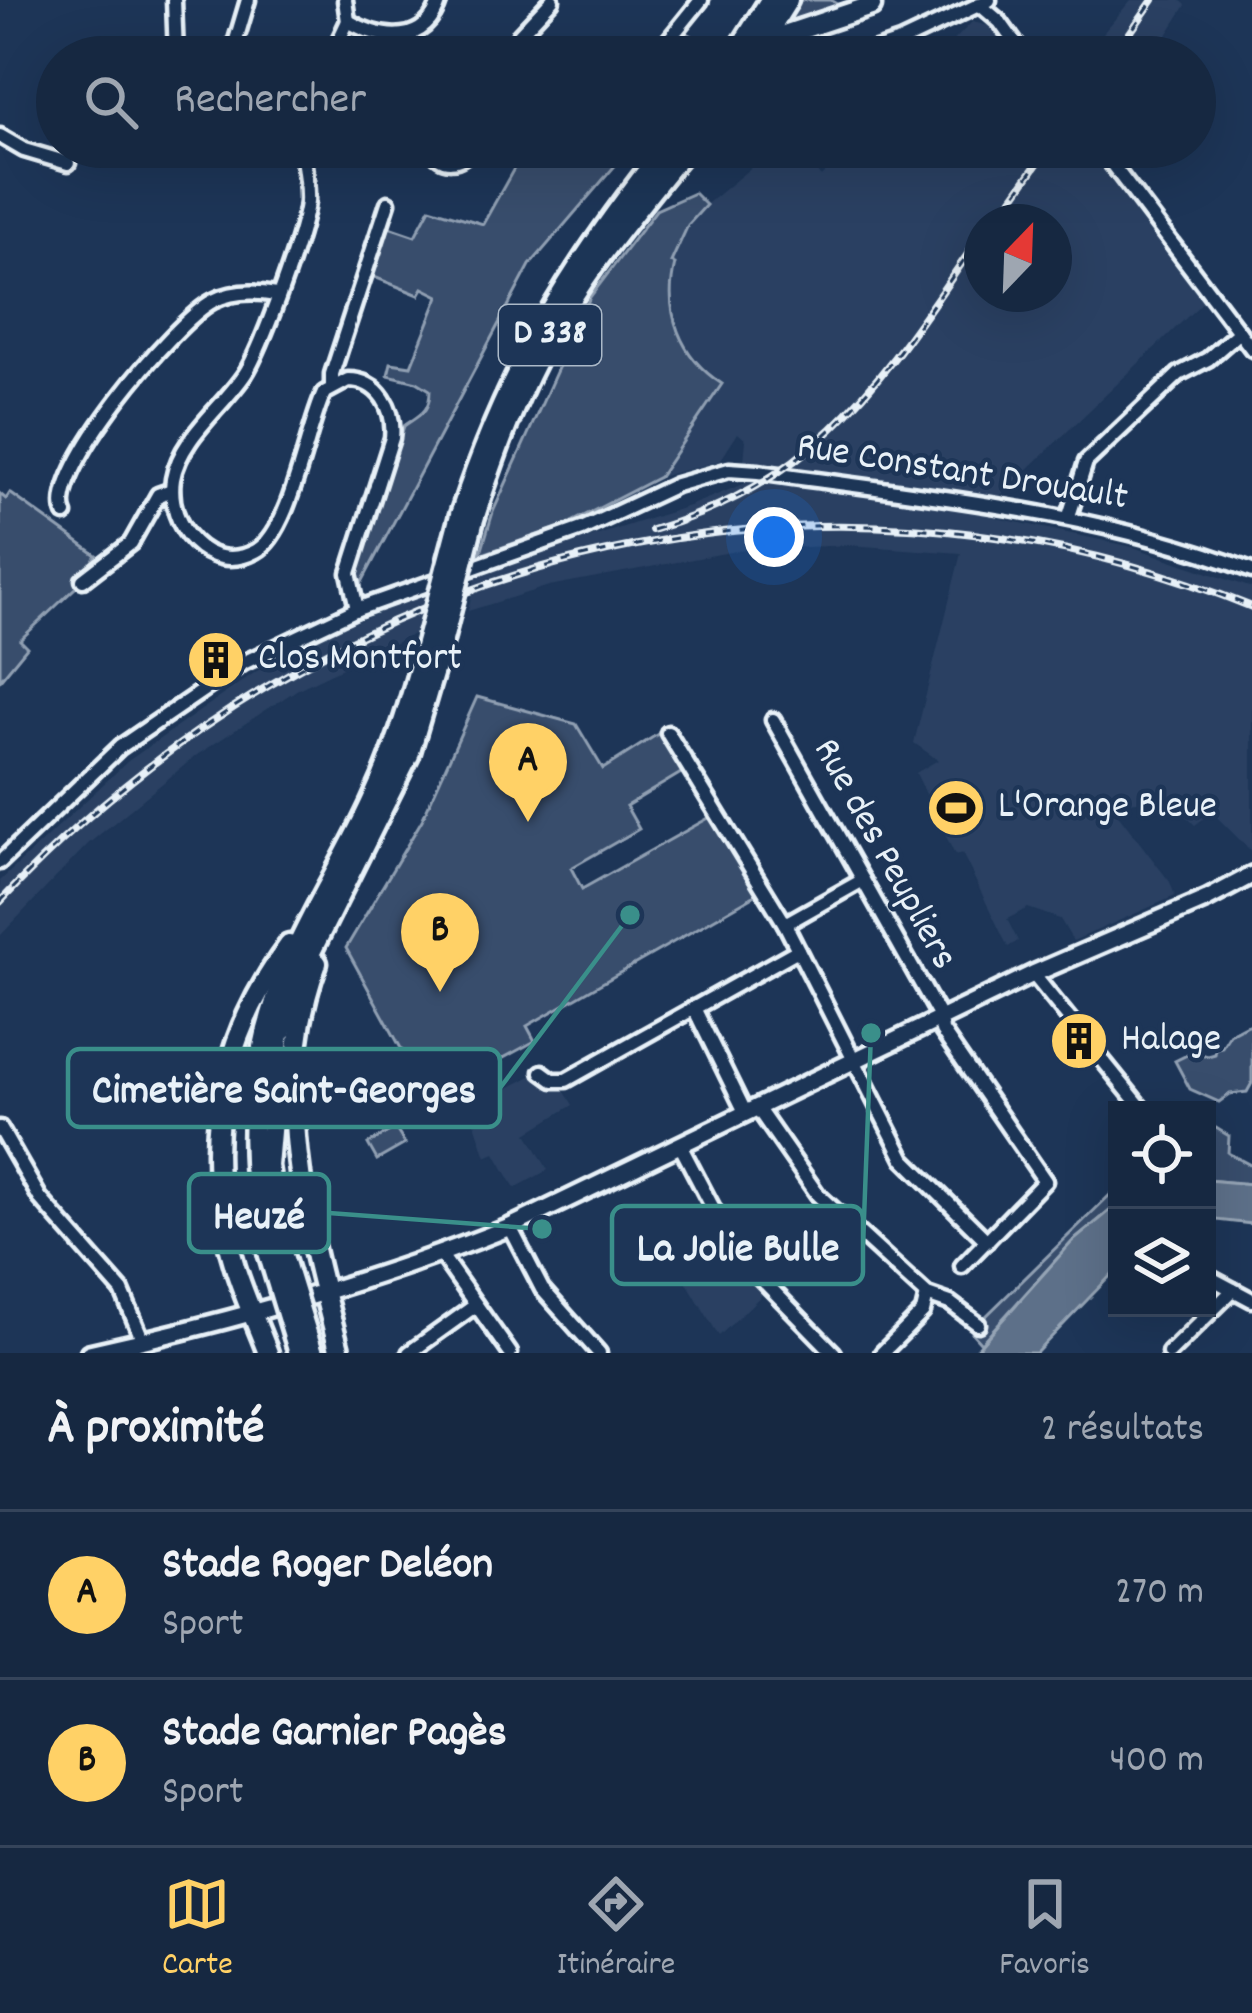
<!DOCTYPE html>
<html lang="fr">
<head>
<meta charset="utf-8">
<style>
	body { margin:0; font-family:Dekko,sans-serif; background:#23344c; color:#f1f3f6 }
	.controls { position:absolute; right:36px; bottom:36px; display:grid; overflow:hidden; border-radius:0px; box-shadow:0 12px 48px #0002 }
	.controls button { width:108px; height:108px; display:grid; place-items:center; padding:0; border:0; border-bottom:3px solid #35445a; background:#162841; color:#f1f3f6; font:60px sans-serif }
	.compass { position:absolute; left:964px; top:204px; width:108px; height:108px; border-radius:50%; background:#162841; box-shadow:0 12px 48px #0002; rotate:23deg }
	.you { position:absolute; left:774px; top:537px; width:42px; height:42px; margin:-30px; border:9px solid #fff; border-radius:50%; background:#1a73e8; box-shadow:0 0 0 18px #1a73e833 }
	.badge { display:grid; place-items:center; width:78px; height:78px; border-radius:50%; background:#ffd166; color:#111; font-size:39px; font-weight:700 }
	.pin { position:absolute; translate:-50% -99px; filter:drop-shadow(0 3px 6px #0008) }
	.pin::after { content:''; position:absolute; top:63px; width:42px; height:36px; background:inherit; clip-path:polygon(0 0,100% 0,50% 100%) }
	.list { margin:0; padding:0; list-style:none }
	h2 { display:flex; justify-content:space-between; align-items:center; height:156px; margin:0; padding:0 48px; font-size:51px }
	h2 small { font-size:39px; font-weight:400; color:#9ea6b1 }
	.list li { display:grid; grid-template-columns:78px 1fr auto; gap:36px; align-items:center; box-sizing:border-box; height:168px; padding:0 48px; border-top:3px solid #35445a }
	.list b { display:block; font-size:45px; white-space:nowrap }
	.list p { margin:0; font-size:39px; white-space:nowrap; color:#9ea6b1 }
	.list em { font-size:39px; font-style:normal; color:#9ea6b1 }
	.icon { flex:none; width:66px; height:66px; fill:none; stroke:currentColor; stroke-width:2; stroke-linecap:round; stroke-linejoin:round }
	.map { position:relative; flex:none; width:1252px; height:1353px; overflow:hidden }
	.search { position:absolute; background:#162841; box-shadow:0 12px 48px #0002; left:36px; right:36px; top:36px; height:132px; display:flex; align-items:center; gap:30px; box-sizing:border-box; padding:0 42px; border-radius:66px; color:#9ea6b1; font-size:45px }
	.sheet { height:492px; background:#162841 }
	nav { display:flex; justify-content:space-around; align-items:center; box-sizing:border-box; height:168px; border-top:3px solid #35445a; background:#162841; font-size:33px; color:#9ea6b1 }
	nav a { display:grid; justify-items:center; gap:6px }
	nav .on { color:#ffd166 }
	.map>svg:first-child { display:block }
	.built { fill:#2a4162; fill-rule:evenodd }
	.green { fill:#374d6c; stroke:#909fb2; stroke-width:3 }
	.water { fill:#5d7089; stroke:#95a4b5; stroke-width:3 }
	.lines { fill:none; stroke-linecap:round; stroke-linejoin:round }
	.minor-casing { stroke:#e8f1f8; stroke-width:21 }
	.major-casing { stroke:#e8f1f8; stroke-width:24 }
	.highway-casing { stroke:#e8f1f8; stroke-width:27 }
	.minor { stroke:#1d3557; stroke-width:12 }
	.major { stroke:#1d3557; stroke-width:15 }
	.highway { stroke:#1d3557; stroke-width:18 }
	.rail-casing { stroke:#e8f1f8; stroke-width:8 }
	.rail { stroke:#1d3557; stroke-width:3; stroke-dasharray:9; stroke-linecap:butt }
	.highway-bridge-casing { stroke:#e8f1f8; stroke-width:27; stroke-linecap:butt }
	.highway-bridge { stroke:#1d3557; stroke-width:18 }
	.labels { text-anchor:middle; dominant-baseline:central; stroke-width:9; stroke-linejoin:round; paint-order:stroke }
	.shield { fill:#1d3557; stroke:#abb9c8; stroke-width:3 }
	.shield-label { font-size:36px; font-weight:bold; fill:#e8f1f8 }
	.street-label { font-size:39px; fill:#e8f1f8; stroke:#1d3557 }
	.poi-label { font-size:39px; fill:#e8f1f8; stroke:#1d3557; text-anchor:start }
	.leader { fill:none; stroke:#3a8f8a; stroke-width:4.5 }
	.callout-dot { fill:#3a8f8a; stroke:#1d3557; stroke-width:4.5 }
	.callout { fill:#1d3557; stroke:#3a8f8a; stroke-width:4.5 }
	.callout-label { font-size:42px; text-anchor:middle; font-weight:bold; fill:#e8f1f8 }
</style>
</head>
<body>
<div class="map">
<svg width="1252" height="1353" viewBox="0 0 1252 1353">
	<rect width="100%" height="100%" fill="#1d3557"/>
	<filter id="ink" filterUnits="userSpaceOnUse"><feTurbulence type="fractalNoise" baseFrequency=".00833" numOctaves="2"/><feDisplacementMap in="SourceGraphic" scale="24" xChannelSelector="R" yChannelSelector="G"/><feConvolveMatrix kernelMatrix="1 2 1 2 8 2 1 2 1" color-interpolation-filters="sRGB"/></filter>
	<g filter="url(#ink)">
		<!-- built -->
		<g class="built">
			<polygon points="1131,0 1180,0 1186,5 1153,57 1083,57"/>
			<polygon points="972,22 995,27 1016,57 938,57"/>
			<path d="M776,147H797L821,177L851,147H1090L1207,298L1001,495L997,518L1133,547L1252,588V852L1212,812L1195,825L1160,790L1155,799L1110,804L1170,882L1175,896L1073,941L1060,919L1028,908L1007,919L1018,941L1008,947L962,853L955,855L916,773L938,760L914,743L961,553L849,545L741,550L549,586L468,611L476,574L689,506L761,477L777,466L744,461L746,440L738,433L720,461L659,477L722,384L695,361L679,335L671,307L675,264L671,262L697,212ZM982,222H1054V294H982Z"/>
			<polygon points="430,592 420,631 298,689 197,755 88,844 0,936 0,881 128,761 257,671 326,634"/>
			<polygon points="533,1075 551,1089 563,1089 573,1105 527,1133 548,1170 515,1188 495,1153 486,1157 470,1108"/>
			<polygon points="714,1224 728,1251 765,1292 719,1336 667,1249"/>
		</g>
		<!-- green -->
		<g class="green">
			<polygon points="797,0 831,0 841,6 771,39"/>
			<polygon points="682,30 719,51 715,57 662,57"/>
			<path d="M526,147H631L530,265L361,584L357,575L404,426C421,414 430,412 430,390L417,382L388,375L391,363L411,366L439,296L423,288L419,295L369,275L386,226L415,236L430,208L483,224Z"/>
			<path d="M694,193L706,205L688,225L671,262L675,264C663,312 680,357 722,384L659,477L566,525L480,555L493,512L590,297L656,210Z"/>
			<polygon points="10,493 96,555 75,588 20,640 27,647 0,680 0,494 6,499"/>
			<polygon points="477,697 576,724 603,769 661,732 686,770 626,806 639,829 571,868 582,889 714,815 759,893 527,1026 535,1041 435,1095 431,1103 346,948 422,820"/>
			<polygon points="1247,1025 1252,1025 1252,1083 1247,1092 1230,1094 1219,1102 1190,1089 1175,1061 1193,1052 1208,1056 1215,1054 1216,1048 1222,1047 1230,1034"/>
			<polygon points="395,1128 405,1144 377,1160 368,1144"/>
			<polygon points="1216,1128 1229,1136 1228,1153 1252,1166 1252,1184 1207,1180 1207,1133"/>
			<polygon points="1117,1188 1117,1205 1072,1242 981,1343 972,1333 978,1324"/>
		</g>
		<!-- water -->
		<g class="water">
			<polygon points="1207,1180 1252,1184 1252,1224 1207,1219"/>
			<polygon points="1117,1205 1117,1269 1036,1353 973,1353 1072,1242"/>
		</g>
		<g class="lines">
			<!-- minor casing -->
			<g class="minor-casing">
				<g id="minor">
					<polyline points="174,0 176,57"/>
					<polyline points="345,0 348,21"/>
					<polyline points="979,4 1000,22 1025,57"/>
					<path d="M348,21C383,41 426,46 440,0"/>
					<polyline points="411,35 414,57"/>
					<polyline points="517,41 551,57"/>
					<polyline points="861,55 900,42 989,0"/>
					<polyline points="231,57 248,0"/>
					<polyline points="331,57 348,21"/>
					<polyline points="511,57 520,34 552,0"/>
					<polyline points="655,57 701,0"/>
					<polyline points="0,136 24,150 68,163"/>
					<path d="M301,147C304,165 308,184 307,202C304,232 262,348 245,374C223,407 180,438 173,479C166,525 208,577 256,551C291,532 306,430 324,393L348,380C380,380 395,410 392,438L349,573L357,609"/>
					<path d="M431,147C441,167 461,164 472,147"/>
					<polyline points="1099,147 1252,349"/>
					<polyline points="332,385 332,374 388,203"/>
					<path d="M65,514C46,473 175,321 213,301C232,291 256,291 277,295"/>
					<polyline points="1069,516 1086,462 1179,374 1208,359 1239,332"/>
					<polyline points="83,580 131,543 158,495 172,490"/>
					<polyline points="773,720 941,1019 942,1031 1045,1181 962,1266"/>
					<polyline points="668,733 785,924 904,1159 987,1241"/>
					<path d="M0,862L120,747L243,663L357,609L582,529L676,485L729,470L758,472C926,496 1092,510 1252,571"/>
					<polyline points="785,924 863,880"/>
					<polyline points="1033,974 1143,1110"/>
					<polyline points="694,1008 746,1114"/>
					<polyline points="542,1072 553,1080 566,1080 798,950"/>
					<polyline points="758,1109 818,1195 927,1295 950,1303 978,1324"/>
					<polyline points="0,1128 40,1198 122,1291 143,1341"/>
					<polyline points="681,1147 737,1254 834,1353"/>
					<polyline points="510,1227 542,1289 599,1353"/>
					<polyline points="441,1255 510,1353"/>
					<polyline points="1207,1276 1252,1300"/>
					<polyline points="409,1353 476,1305"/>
					<polyline points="882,1353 923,1312 927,1295"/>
					<polyline points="1169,1353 1233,1290"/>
				</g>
			</g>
			<!-- major casing -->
			<g class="major-casing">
				<path id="major" d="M89,1353C233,1321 374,1282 510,1227L1033,974L1207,899L1252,875"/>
			</g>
			<!-- highway casing -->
			<g class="highway-casing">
				<g id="highway">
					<polyline points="758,48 788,0"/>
					<polyline points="734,57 770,0"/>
					<polyline points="757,57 784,35 871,6"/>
					<path d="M460,515C508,369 570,267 666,147"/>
					<path d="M474,519C492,463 511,409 538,357C577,280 633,213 687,147"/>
					<path d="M317,963C269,1091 307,1227 340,1353"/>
					<polyline points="281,1249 268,1166 279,1039 302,970 409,755 443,640"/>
					<path d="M268,1252C243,1157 250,1055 289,965C313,908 347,856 372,801C397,748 413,693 428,636"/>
					<path d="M268,1353C257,1324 244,1296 235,1267C199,1150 217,1043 289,945"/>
				</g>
			</g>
			<!-- minor -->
			<use href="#minor" class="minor"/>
			<!-- major -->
			<use href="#major" class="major"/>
			<!-- highway -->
			<use href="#highway" class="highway"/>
			<!-- rail casing -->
			<g class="rail-casing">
				<g id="rail">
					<polyline points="1113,57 1153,0"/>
					<polyline points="996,222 1049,147"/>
					<path d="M652,530C825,480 885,372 982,234"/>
					<path d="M0,902C325,557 806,426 1252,607"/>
				</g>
			</g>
			<!-- rail -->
			<use href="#rail" class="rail"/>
			<!-- highway-bridge casing -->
			<g class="highway-bridge-casing">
				<g id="highway-bridge">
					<polyline points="428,636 460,515"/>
					<polyline points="443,640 474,519"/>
					<polyline points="281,1249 313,1353"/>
					<polyline points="268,1252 299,1353"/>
				</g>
			</g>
			<!-- highway-bridge -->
			<use href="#highway-bridge" class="highway-bridge"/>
		</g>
	</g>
	<!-- icons -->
	<defs>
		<g id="building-disc" transform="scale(3)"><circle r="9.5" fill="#ffd166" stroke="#1d3557"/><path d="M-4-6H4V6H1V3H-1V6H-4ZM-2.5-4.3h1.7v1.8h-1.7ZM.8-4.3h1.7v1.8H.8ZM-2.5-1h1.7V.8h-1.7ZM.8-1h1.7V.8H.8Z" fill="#111"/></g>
		<g id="stadium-disc" transform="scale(3)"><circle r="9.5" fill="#ffd166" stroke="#1d3557"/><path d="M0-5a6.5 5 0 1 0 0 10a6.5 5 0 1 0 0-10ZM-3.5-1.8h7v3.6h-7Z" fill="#111"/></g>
	</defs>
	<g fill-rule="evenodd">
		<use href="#building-disc" x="216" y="660"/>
		<use href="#stadium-disc" x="956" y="808"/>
		<use href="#building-disc" x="1079" y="1041"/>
	</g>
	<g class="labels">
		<!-- shield labels -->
		<rect class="shield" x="499" y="305" width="102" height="60" rx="9"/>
		<g class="shield-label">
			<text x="550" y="335">D 338</text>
		</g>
		<!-- street labels -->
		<g class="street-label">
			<text transform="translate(962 474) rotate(9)">Rue Constant Drouault</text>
			<text transform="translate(883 855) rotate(61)">Rue des Peupliers</text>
		</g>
		<!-- poi labels -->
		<g class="poi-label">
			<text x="258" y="660">Clos Montfort</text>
			<text x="998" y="808">L'Orange Bleue</text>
			<text x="1121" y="1041">Halage</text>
		</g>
	</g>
	<!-- callouts -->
	<path class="leader" d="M630 915L500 1088M542 1229L329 1213M871 1033L863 1245"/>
	<g class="callout-dot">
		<circle cx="630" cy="915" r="12"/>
		<circle cx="542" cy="1229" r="12"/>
		<circle cx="871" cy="1033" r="12"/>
	</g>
	<g class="callout">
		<rect x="68" y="1049" width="432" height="78" rx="12"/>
		<rect x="189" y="1174" width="140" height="78" rx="12"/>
		<rect x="612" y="1206" width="251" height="78" rx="12"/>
	</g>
	<g class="callout-label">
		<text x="284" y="1102">Cimetière Saint-Georges</text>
		<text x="259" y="1228">Heuzé</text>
		<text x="738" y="1260">La Jolie Bulle</text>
	</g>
</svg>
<div class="controls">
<button><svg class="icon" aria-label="locate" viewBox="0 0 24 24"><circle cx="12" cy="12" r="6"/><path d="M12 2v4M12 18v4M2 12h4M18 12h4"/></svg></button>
<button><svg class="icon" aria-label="layers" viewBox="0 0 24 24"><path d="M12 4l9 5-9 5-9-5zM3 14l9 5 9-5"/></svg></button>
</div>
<svg class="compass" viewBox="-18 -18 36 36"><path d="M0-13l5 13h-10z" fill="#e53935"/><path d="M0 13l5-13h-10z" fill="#9ea6b1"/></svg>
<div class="you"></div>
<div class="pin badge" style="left:528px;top:822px">A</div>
<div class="pin badge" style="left:440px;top:992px">B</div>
<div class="search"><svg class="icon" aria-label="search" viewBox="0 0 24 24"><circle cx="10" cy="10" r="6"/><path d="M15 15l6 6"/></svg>Rechercher</div>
</div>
<section class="sheet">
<h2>À proximité<small>2 résultats</small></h2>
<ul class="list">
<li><span class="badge">A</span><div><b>Stade Roger Deléon</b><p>Sport</p></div><em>270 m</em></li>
<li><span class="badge">B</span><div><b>Stade Garnier Pagès</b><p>Sport</p></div><em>400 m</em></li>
</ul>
</section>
<nav>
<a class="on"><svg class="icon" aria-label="map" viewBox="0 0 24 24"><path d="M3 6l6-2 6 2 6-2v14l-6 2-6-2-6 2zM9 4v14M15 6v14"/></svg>Carte</a>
<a><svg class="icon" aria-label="directions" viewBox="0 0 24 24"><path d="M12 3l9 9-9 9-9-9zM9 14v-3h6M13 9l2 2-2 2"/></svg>Itinéraire</a>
<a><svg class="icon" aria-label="saved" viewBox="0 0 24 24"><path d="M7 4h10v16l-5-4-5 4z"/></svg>Favoris</a>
</nav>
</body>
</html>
